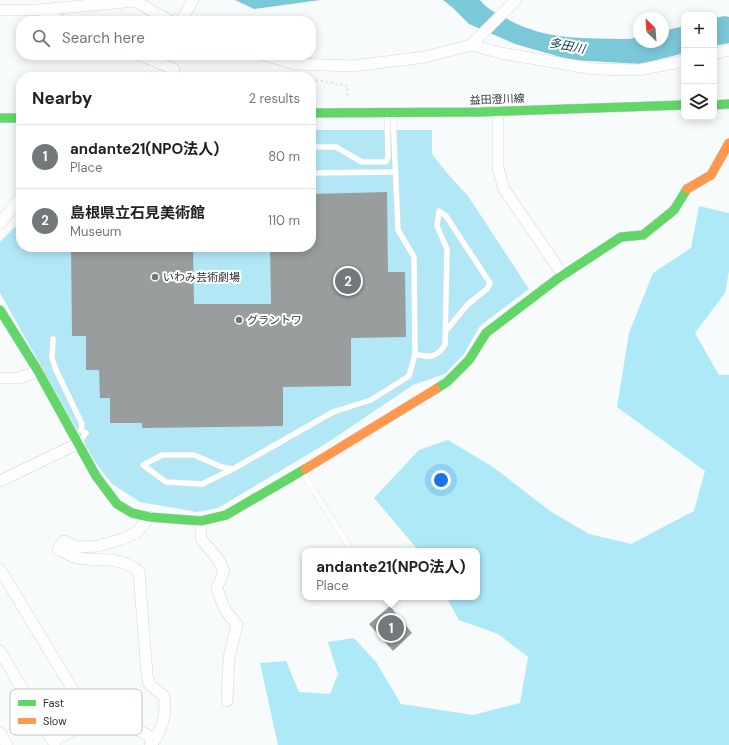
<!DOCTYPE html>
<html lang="en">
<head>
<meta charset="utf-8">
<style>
	body { margin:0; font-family:"DM Sans","Noto Sans JP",sans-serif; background:#f2f2f2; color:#222 }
	.controls { position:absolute; right:12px; top:12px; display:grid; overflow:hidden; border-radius:8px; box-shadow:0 2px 10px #0003 }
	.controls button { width:36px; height:36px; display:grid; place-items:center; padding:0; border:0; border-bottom:1px solid #e0e0e0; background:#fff; color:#222; font:20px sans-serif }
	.compass { position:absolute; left:633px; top:12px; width:36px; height:36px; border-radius:50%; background:#fff; box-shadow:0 2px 10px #0003; rotate:335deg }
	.you { position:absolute; left:441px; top:480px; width:14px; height:14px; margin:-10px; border:3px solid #fff; border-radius:50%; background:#1a73e8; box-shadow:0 0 0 6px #1a73e833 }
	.badge { display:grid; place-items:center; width:26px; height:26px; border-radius:50%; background:#73787a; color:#fff; font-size:13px; font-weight:700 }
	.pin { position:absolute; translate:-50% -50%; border:2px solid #fff; box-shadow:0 1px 4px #0006 }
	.popup { position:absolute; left:302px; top:548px; width:178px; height:52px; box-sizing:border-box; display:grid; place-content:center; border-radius:8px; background:#fff; filter:drop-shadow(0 1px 3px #0005); font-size:13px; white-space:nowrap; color:#767676 }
	.popup b { font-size:15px; color:#222 }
	.popup::after { content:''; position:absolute; left:50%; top:100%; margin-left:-8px; border:8px solid transparent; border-top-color:#fff }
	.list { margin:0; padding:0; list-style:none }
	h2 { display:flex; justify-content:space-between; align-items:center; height:52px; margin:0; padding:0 16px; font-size:17px }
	h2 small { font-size:13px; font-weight:400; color:#767676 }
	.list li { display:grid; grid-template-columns:26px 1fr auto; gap:12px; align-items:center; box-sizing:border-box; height:64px; padding:0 16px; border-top:1px solid #e0e0e0 }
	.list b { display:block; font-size:15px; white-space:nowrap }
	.list p { margin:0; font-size:13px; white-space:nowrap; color:#767676 }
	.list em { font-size:13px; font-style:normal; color:#767676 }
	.icon { flex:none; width:22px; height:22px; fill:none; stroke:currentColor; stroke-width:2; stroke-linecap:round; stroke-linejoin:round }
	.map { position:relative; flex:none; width:729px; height:745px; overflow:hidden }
	.search { position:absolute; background:#fff; box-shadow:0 2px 10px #0003; left:16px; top:16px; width:300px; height:44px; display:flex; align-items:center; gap:10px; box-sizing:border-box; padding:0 14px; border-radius:16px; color:#767676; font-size:15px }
	.panel { position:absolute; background:#fff; box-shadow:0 2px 10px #0003; left:16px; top:72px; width:300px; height:180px; border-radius:16px }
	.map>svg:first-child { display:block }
	.green { fill:#b2e8f6 }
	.forest { fill:#aee9f7 }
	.water { fill:#7bc8d9 }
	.building { fill:#999d9e }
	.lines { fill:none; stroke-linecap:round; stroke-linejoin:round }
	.lane-casing { stroke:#d3d7d9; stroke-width:6 }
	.street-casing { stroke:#d3d7d9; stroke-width:12 }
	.fast-casing { stroke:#d3d7d9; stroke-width:10 }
	.slow-casing { stroke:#d3d7d9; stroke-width:10 }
	.path { stroke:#e3e4e4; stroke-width:2.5; stroke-dasharray:2 3; stroke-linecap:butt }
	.lane { stroke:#fefeff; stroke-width:5.5 }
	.street { stroke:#fefeff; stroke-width:11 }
	.fast { stroke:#63d668; stroke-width:9 }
	.slow { stroke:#ff974d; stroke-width:9 }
	.poi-dot { fill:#73787a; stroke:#fff; stroke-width:1.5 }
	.labels { text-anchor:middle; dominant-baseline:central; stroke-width:4; stroke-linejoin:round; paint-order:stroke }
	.street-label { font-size:11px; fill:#2c3234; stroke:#fff }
	.poi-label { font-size:11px; fill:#2c3234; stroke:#fff; text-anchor:start }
	.water-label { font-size:12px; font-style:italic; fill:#083b45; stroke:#fff }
	.key { fill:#fff; stroke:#c0c2c2; stroke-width:1 }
	.key-label { font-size:11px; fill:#2c3234 }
</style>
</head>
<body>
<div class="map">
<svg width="729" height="745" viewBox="0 0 729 745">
	<rect width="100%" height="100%" fill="#f8fbfc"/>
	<!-- green -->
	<polygon class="green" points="311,130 432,130 432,154 446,172 468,196 529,289 480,326 464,354 445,374 413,385 327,443 218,508 197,512 140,502 112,484 95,462 0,293 0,242 21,221 21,247 311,247"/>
	<!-- forest -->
	<polygon class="forest" points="699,206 729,213 729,271 725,293 695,333 719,375 729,375 729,745 278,745 260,663 286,661 299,692 330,694 338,674 328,642 354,638 376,662 401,704 473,715 520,703 528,657 498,634 459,620 446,597 477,597 477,551 419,551 374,498 419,450 448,440 493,467 550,511 589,534 631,544 694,511 705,471 617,407 629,333 653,273 691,248"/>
	<!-- water -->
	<g class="water">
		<polygon points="235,0 321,0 254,9"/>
		<path d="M443,0H480C486,8 494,12 502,16C543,41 583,38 629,39L639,37V42H663V31L684,26V53L641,64L571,60L515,44L469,24L453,8Z"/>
		<polygon points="725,16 729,17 729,43 714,46 714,18"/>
	</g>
	<!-- building -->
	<g class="building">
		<polygon points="387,192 388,272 405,272 406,337 351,338 351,386 283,387 283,426 142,428 142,423 110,423 110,398 100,398 99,370 86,370 86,336 72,336 71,247 193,247 194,304 271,304 270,247 311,247 311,194"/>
		<polygon points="390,606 412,633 393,651 369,624"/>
	</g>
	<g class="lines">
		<!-- lane casing -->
		<g class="lane-casing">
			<g id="lane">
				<polyline points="311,147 336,147 362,162 386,162 388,157 387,114"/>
				<polyline points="311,173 395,172"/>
				<polyline points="53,339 52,358 56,370 82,424 81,430 86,433 79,443"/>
				<path d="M415,354C430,358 436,358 445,345L447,249L437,226L439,211L446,216L490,283L487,289L468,304L445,332"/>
				<polyline points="233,469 222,467 194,455 162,455 143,465 166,482 202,484 233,469 333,412 371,400 409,376 415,354 414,257 398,230 393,115"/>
				<polyline points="302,472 352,551"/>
			</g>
		</g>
		<!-- street casing -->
		<g class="street-casing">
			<g id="street">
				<polyline points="0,10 39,10 135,1 170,21"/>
				<polyline points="40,10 61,21"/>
				<polyline points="181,21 193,0"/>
				<polyline points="471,45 501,53 594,69 638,70 684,61"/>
				<polyline points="714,54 729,50"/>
				<polyline points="139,55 174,69 174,77"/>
				<polyline points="264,55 296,64 353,66 425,57 471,45 516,0"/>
				<polyline points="498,111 498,168 504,189 563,275"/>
				<polyline points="0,224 21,196"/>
				<polyline points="0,378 19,378 38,371"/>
				<polyline points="0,481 79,443"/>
				<path d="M149,517L137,532L123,539L98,546L78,547L64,541L58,549C64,552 71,557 78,558C100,562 122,555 139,572L147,674L149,684L164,696C167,714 162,732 150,745"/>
				<polyline points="201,521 201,539 218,559 224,571 217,588 224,608 237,625 229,658 227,701"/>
				<polyline points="0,569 92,722"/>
				<polyline points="0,651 55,745"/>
				<polyline points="0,733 7,745"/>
				<polyline points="53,740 92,722 115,716 155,740"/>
			</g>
		</g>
		<!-- fast casing -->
		<g class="fast-casing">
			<g id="fast">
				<polyline points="714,105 729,104"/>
				<polyline points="311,113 480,112 684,105"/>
				<polyline points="0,118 21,118"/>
				<polyline points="0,310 38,371 96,476 117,504 132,513 149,517 201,521 226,515 305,469"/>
				<polyline points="436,389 447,382 469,360 486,333 557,279 621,237 643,235 674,210 687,189"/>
			</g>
		</g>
		<!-- slow casing -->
		<g class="slow-casing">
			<g id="slow">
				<polyline points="687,189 711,175 729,143"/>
				<polyline points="305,469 436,389"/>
			</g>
		</g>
		<!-- path -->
		<polyline class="path" points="311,79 348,86 347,99"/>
		<!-- lane -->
		<use href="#lane" class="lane"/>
		<!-- street -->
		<use href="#street" class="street"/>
		<!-- fast -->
		<use href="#fast" class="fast"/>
		<!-- slow -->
		<use href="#slow" class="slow"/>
	</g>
	<!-- markers -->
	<g class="poi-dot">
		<circle cx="155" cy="277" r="4"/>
		<circle cx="239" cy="320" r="4"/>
	</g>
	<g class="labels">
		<!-- street labels -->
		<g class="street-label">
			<text transform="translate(497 99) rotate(-2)">益田澄川線</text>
		</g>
		<!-- poi labels -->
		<g class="poi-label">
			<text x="163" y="277">いわみ芸術劇場</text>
			<text x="247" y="320">グラントワ</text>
		</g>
		<!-- water labels -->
		<g class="water-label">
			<text transform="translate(567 46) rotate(11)">多田川</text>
		</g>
	</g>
	<!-- legend -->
	<rect x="10" y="689" width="132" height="46" rx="6" class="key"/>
	<rect x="18" y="700" width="18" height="6" fill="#63d668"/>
	<rect x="18" y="718" width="18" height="6" fill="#ff974d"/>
	<g class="key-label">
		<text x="43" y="707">Fast</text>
		<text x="43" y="725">Slow</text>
	</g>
</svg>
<div class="controls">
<button>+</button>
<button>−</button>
<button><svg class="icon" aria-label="layers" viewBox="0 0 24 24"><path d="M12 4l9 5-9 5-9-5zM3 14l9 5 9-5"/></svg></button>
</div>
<svg class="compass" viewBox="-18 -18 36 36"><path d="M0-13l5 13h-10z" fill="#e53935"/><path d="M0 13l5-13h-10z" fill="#767676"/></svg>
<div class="you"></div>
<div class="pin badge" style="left:391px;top:628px">1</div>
<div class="popup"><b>andante21(NPO法人)</b>Place</div>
<div class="pin badge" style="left:348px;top:281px">2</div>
<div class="search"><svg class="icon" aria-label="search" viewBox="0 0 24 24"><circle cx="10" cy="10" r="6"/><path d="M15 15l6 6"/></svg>Search here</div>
<section class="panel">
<h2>Nearby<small>2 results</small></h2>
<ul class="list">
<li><span class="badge">1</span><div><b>andante21(NPO法人)</b><p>Place</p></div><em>80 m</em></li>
<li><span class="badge">2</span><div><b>島根県立石見美術館</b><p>Museum</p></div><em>110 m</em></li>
</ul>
</section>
</div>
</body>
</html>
